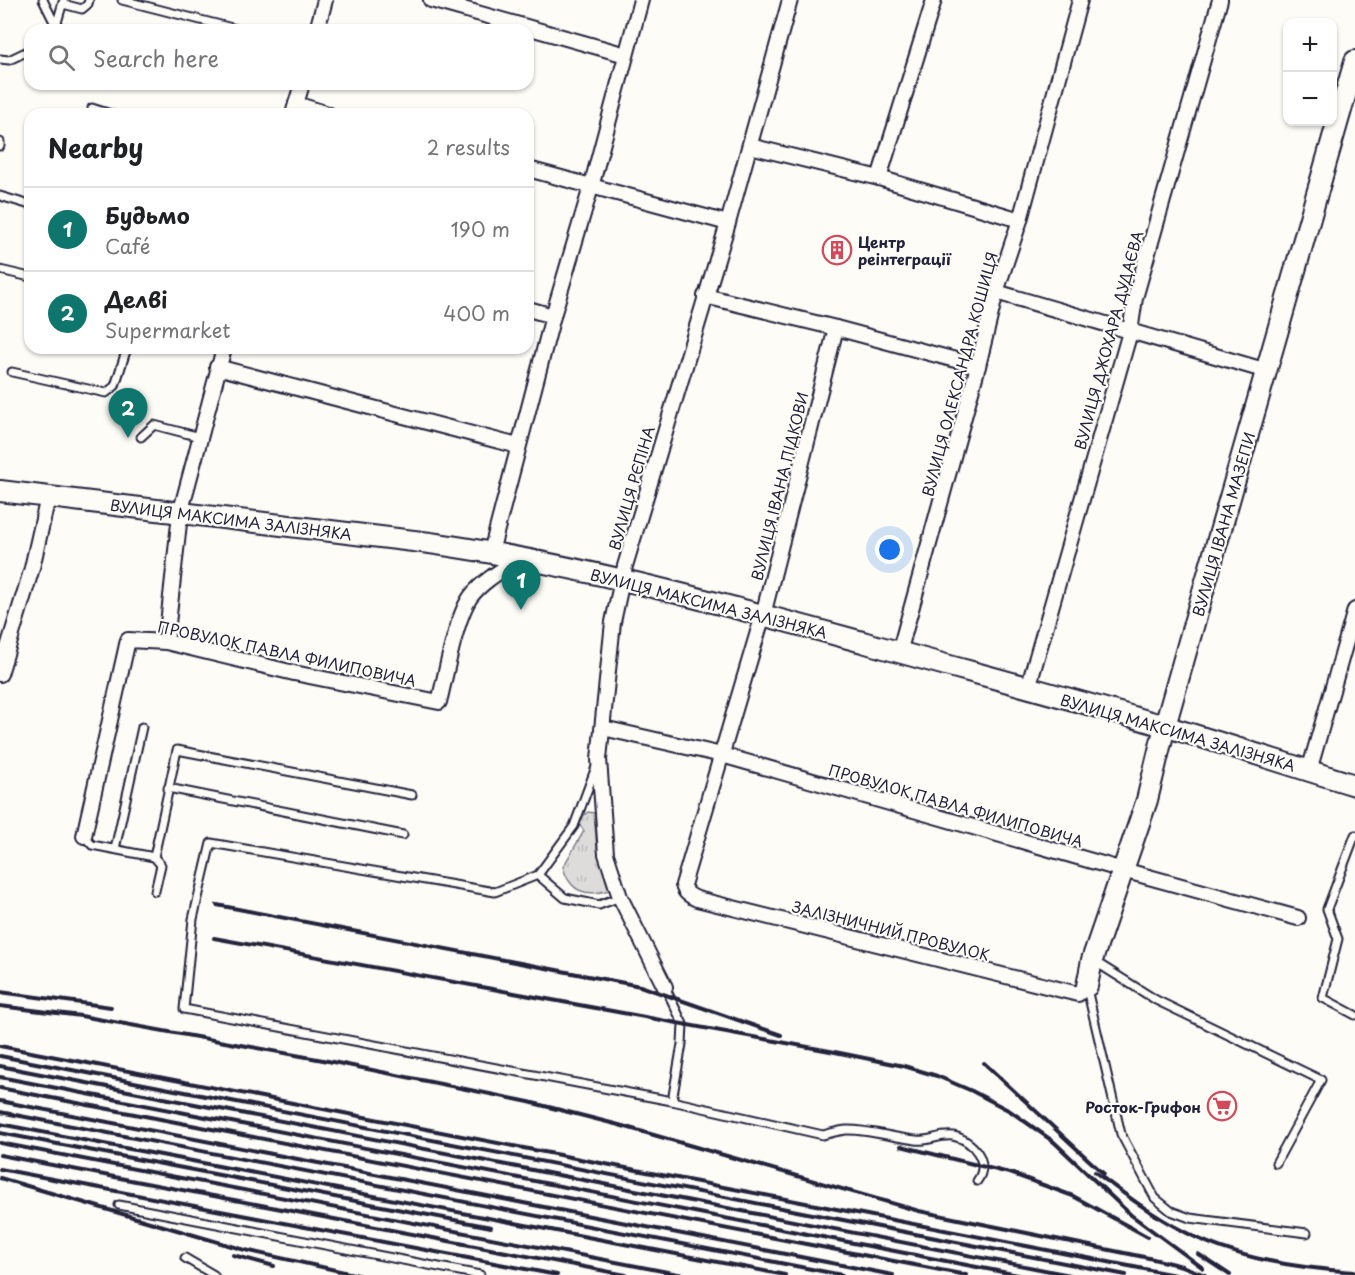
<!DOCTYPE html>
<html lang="en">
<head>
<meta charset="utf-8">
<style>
	body { margin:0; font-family:"Playpen Sans",sans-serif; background:#f2f2f2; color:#202124 }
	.controls { position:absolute; right:18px; top:18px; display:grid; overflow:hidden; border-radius:12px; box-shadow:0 2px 4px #0004 }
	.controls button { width:54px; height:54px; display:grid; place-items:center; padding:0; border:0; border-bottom:2px solid #e0e0e0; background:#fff; color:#202124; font:30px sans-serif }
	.you { position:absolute; left:890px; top:550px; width:21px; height:21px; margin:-15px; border:4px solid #fff; border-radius:50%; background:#1a73e8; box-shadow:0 0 0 9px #1a73e833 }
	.badge { display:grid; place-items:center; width:39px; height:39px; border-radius:50%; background:#0f766e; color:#fff; font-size:20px; font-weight:700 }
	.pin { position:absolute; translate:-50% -50px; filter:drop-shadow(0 2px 3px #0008) }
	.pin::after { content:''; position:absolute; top:32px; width:21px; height:18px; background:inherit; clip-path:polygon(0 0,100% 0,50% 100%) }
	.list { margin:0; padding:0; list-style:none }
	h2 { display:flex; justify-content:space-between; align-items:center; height:78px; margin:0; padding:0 24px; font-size:26px }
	h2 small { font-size:20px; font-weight:400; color:#757577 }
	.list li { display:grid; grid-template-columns:39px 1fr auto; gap:18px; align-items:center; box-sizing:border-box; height:84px; padding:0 24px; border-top:2px solid #e0e0e0 }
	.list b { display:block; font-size:22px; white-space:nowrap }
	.list p { margin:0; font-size:20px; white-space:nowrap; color:#757577 }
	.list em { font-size:20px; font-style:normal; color:#757577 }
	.icon { flex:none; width:33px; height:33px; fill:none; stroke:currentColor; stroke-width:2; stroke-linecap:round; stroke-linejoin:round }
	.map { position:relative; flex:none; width:1355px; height:1275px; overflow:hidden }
	.search { position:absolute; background:#fff; box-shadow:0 2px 4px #0004; left:24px; top:24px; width:510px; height:66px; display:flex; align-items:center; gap:15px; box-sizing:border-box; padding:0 21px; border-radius:18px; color:#757577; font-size:22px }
	.panel { position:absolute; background:#fff; box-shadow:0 2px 4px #0004; left:24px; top:108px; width:510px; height:246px; border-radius:18px }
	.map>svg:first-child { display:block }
	.grass { fill:url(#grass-tufts); stroke:#807f8b; stroke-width:1.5 }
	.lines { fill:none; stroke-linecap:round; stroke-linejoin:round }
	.lane-casing { stroke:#22223b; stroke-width:11 }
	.street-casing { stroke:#22223b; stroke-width:18 }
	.secondary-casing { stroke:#22223b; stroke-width:24 }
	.lane { stroke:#fdfcf7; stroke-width:7 }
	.street { stroke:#fdfcf7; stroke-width:14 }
	.secondary { stroke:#fdfcf7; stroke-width:20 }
	.rail { stroke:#22223b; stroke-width:4 }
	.labels { text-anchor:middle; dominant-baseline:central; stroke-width:4.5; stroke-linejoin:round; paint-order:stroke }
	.poi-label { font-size:15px; font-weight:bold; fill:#22223b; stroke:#fdfcf7; text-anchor:start }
	.street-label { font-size:15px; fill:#22223b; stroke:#fdfcf7 }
</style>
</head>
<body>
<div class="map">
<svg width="1355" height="1275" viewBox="0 0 1355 1275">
	<defs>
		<pattern id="grass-tufts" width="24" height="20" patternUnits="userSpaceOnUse" patternTransform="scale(1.5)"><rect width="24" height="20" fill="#dddcdb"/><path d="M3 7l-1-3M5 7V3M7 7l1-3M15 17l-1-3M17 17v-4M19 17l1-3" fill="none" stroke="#bdbcbd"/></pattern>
	</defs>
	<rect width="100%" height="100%" fill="#fdfcf7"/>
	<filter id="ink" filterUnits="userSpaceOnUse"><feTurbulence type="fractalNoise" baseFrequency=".0167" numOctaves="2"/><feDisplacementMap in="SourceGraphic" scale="12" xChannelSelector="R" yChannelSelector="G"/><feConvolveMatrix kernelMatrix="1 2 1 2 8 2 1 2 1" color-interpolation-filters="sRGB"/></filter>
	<g filter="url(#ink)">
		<!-- grass -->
		<path class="grass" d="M588,812L594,813L597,849L609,890C586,897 570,892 563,867L584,831L580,825L582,817Z"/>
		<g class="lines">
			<!-- lane casing -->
			<g class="lane-casing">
				<g id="lane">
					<polyline points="43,0 56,26 54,30"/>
					<polyline points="122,0 240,30"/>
					<polyline points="63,4 82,9 88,4 89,0"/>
					<polyline points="56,26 63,2"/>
					<polyline points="0,59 9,60 30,50"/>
					<polyline points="92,108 111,114"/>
					<polyline points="0,142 0,146"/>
					<polyline points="0,196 30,205"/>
					<polyline points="0,270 30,277"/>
					<polyline points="12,372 106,393 115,386 127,348"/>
					<polyline points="141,437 154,425 200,437"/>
					<polyline points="596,767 574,826 538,875 495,892 211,843 193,919 184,1009 672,1101"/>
					<polyline points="168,788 403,835"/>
					<polyline points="1355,835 1327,909 1338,939 1323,998 1355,1015"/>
					<polyline points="84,836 92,845 154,857 161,865 155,891"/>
					<polyline points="115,849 142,727"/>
					<polyline points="154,857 177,750 412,795"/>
					<polyline points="538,875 565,898 599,905 620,897"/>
					<polyline points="1094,961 1156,1000 1321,1080 1276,1163"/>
					<path d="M665,987L683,1024L682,1044L672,1101L823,1135C830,1133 838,1131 846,1130C866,1129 895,1138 916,1140C928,1142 940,1134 953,1136C973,1140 991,1162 977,1181"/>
					<polyline points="1087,989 1121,1134 1155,1198 1171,1211 1190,1218 1307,1233"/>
					<polyline points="119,1205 480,1275"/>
					<polyline points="185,1258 214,1275"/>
				</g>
			</g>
			<!-- street casing -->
			<g class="street-casing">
				<g id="street">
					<polyline points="431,0 626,55"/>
					<polyline points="317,30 325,0"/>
					<polyline points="296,104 328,114"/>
					<polyline points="293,114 302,84"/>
					<polyline points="750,146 879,178 1020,220"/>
					<polyline points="528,169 728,223"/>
					<polyline points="879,178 934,0"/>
					<polyline points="996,292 1267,371"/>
					<polyline points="705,296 836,328 978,366"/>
					<polyline points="528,309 553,316"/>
					<path d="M836,328L763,615L683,885C685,893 690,896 697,899L1078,994L1087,986"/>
					<polyline points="217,367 518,446"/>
					<polyline points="491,552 553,316 591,187 641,0"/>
					<polyline points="166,642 180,514 224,348"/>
					<polyline points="899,653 978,366 996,292 1020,220 1080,0"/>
					<polyline points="0,674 32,568 48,497"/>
					<polyline points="1028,688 1130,332 1135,298 1220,0"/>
					<polyline points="603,728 722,755 1123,870 1298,918"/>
					<polyline points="1309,771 1355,610"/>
					<path d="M84,836L128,640L166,642L294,673L439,702C446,675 456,615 472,595C484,580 504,569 520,558"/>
					<polyline points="665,987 620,897 606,854 599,759 613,622 625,566 728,223 790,0"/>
				</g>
			</g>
			<!-- secondary casing -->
			<g class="secondary-casing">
				<g id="secondary">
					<path d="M0,491L430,543C578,564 722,604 866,643C966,671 1067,697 1167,727C1230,745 1292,766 1355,785"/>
					<polyline points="1087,986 1092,960 1147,800 1165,726 1200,602 1355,61"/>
				</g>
			</g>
			<!-- lane -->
			<use href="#lane" class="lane"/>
			<!-- street -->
			<use href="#street" class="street"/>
			<!-- secondary -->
			<use href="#secondary" class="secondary"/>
			<!-- rail -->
			<g class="rail">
				<polyline points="217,905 640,986 781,1035"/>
				<polyline points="214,938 830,1051 904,1066 937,1076 972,1091 1010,1111 1054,1142 1131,1215 1203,1268"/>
				<polyline points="0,992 111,1007"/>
				<polyline points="0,1006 81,1016 323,1060 529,1102 619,1125 919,1211 1149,1258 1182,1266 1205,1275"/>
				<polyline points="0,1046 1175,1275"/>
				<polyline points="0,1056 1126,1275"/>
				<polyline points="984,1063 1104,1174"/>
				<polyline points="0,1066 1070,1275"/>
				<polyline points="0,1077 1018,1275"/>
				<polyline points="0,1088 966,1275"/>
				<polyline points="0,1101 893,1275"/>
				<polyline points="0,1112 842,1275"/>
				<polyline points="0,1124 785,1275"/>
				<polyline points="0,1133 491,1227"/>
				<polyline points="0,1143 683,1275"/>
				<polyline points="901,1146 1013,1174 1073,1196 1148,1237"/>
				<polyline points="0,1155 626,1275"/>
				<polyline points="0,1169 557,1275"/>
				<path d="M1095,1172C1123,1193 1152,1215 1183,1231C1235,1259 1297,1268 1355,1272"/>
				<polyline points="0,1178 245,1250 358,1275"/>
				<polyline points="1198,1254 1230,1275"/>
				<polyline points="233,1255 274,1266"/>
			</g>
		</g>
	</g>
	<!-- icons -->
	<defs>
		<g id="building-ring" transform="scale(1.5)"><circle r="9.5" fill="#fdfcf7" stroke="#d1495b" stroke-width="1.5"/><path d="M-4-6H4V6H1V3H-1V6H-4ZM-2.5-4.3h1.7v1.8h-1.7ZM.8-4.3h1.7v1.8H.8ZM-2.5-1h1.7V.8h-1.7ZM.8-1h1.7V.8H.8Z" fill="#d1495b"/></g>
		<g id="supermarket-ring" transform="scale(1.5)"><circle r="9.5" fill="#fdfcf7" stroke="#d1495b" stroke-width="1.5"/><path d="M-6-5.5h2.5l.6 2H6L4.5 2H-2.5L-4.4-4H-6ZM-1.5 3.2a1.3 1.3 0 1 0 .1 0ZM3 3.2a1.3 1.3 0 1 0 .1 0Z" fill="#d1495b"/></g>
	</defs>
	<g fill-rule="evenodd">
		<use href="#building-ring" x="837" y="250"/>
		<use href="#supermarket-ring" x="1222" y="1106"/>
	</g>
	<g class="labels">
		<!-- poi labels -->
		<g class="poi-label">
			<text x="858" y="241">Центр<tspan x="858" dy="17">реінтеграції</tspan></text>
			<text x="1201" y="1106" text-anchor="end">Росток-Грифон</text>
		</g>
		<!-- street labels -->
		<g class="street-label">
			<text transform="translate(1108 340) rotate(-75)">ВУЛИЦЯ ДЖОХАРА ДУДАЄВА</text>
			<text transform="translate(959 374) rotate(-75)">ВУЛИЦЯ ОЛЕКСАНДРА КОШИЦЯ</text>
			<text transform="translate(779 486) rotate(-76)">ВУЛИЦЯ ІВАНА ПІДКОВИ</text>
			<text transform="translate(631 488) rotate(-74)">ВУЛИЦЯ РЄПІНА</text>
			<text transform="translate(231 519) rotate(7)">ВУЛИЦЯ МАКСИМА ЗАЛІЗНЯКА</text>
			<text transform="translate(1223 524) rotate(-74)">ВУЛИЦЯ ІВАНА МАЗЕПИ</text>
			<text transform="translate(709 603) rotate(14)">ВУЛИЦЯ МАКСИМА ЗАЛІЗНЯКА</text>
			<text transform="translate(287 653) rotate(12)">ПРОВУЛОК ПАВЛА ФИЛИПОВИЧА</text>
			<text transform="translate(1178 732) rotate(16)">ВУЛИЦЯ МАКСИМА ЗАЛІЗНЯКА</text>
			<text transform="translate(956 805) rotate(16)">ПРОВУЛОК ПАВЛА ФИЛИПОВИЧА</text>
			<text transform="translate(891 930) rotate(14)">ЗАЛІЗНИЧНИЙ ПРОВУЛОК</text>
		</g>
	</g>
</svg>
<div class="controls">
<button>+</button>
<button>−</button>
</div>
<div class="you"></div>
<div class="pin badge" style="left:521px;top:610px">1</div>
<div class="pin badge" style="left:128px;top:438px">2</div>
<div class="search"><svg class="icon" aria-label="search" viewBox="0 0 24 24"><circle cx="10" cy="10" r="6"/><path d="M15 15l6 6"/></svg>Search here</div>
<section class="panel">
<h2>Nearby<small>2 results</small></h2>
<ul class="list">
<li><span class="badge">1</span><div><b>Будьмо</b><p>Café</p></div><em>190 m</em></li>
<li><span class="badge">2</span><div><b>Делві</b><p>Supermarket</p></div><em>400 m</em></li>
</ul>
</section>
</div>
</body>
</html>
